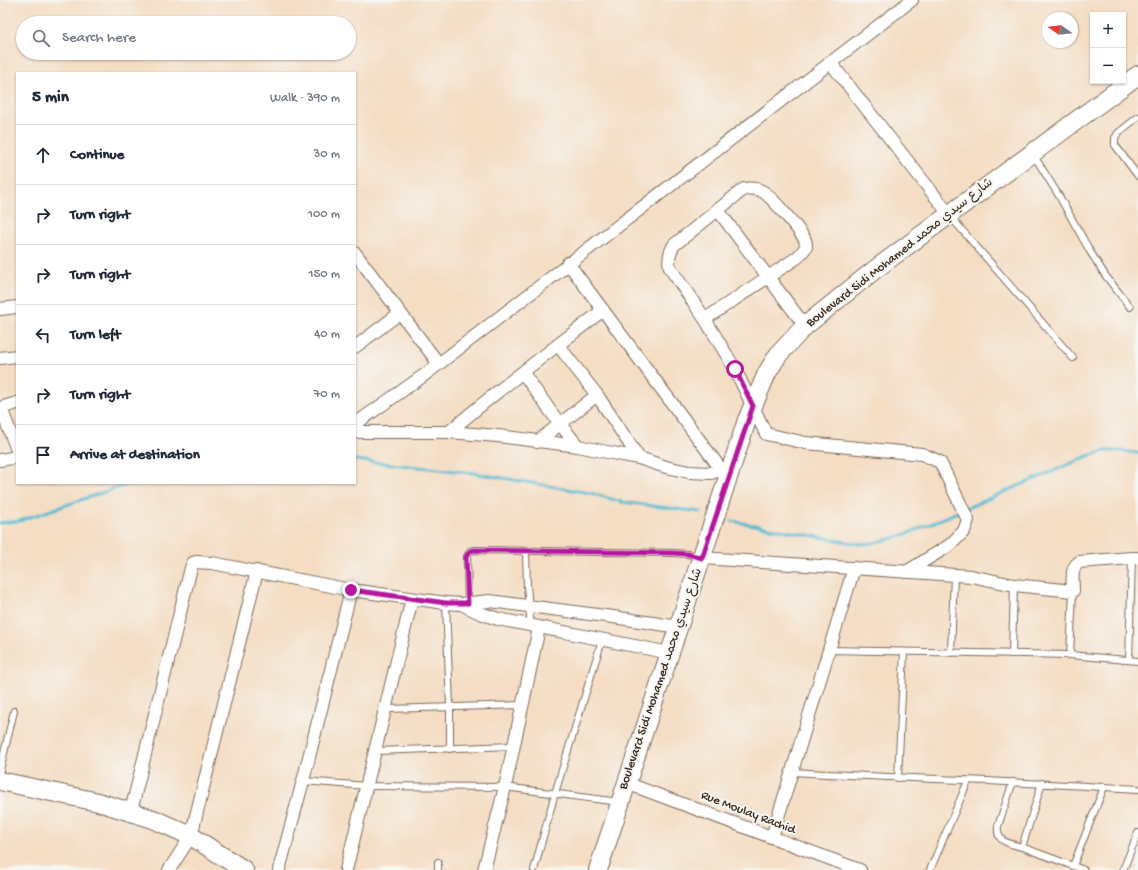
<!DOCTYPE html>
<html lang="en">
<head>
<meta charset="utf-8">
<style>
	body { margin:0; font-family:"Gochi Hand","Playpen Sans Arabic",sans-serif; background:#f2f2f3; color:#1f2937 }
	.controls { position:absolute; right:12px; top:12px; display:grid; overflow:hidden; border-radius:0px; box-shadow:0 1px 3px #0004 }
	.controls button { width:36px; height:36px; display:grid; place-items:center; padding:0; border:0; border-bottom:1px solid #e0e1e3; background:#fff; color:#1f2937; font:20px sans-serif }
	.compass { position:absolute; left:1042px; top:12px; width:36px; height:36px; border-radius:50%; background:#fff; box-shadow:0 1px 3px #0004; rotate:284deg }
	.stop { position:absolute; width:12px; height:12px; margin:-9px; border:3px solid #b5179e; border-radius:50%; background:#fff }
	.stop.end { background:#b5179e; border-color:#fff; box-shadow:0 1px 4px #0008 }
	.list { margin:0; padding:0; list-style:none }
	h2 { display:flex; justify-content:space-between; align-items:center; height:52px; margin:0; padding:0 16px; font-size:17px }
	h2 small { font-size:13px; font-weight:400; color:#747a83 }
	.list li { display:grid; grid-template-columns:26px 1fr auto; gap:12px; align-items:center; box-sizing:border-box; height:60px; padding:0 16px; border-top:1px solid #e0e1e3 }
	.list b { display:block; font-size:15px; white-space:nowrap }
	.list em { font-size:13px; font-style:normal; color:#747a83 }
	.icon { flex:none; width:22px; height:22px; fill:none; stroke:currentColor; stroke-width:2; stroke-linecap:round; stroke-linejoin:round }
	.map { position:relative; flex:none; width:1138px; height:870px; overflow:hidden }
	.search { position:absolute; background:#fff; box-shadow:0 1px 3px #0004; left:16px; top:16px; width:340px; height:44px; display:flex; align-items:center; gap:10px; box-sizing:border-box; padding:0 14px; border-radius:22px; color:#747a83; font-size:15px }
	.panel { position:absolute; background:#fff; box-shadow:0 1px 3px #0004; left:16px; top:72px; width:340px; height:412px; border-radius:0px }
	.map>svg:first-child { display:block }
	.lines { fill:none; stroke-linecap:round; stroke-linejoin:round }
	.stream { stroke:#51b8cf; stroke-width:3 }
	.lane-casing { stroke:#7c6958; stroke-width:8 }
	.street-casing { stroke:#7c6958; stroke-width:14 }
	.primary-casing { stroke:#7c6958; stroke-width:20 }
	.lane { stroke:#fff; stroke-width:6 }
	.street { stroke:#fff; stroke-width:12 }
	.primary { stroke:#fff; stroke-width:18 }
	.route { stroke:#b5179e; stroke-width:5 }
	.labels { text-anchor:middle; dominant-baseline:central; stroke-width:4; stroke-linejoin:round; paint-order:stroke }
	.street-label { font-size:13px; fill:#3b2a1e; stroke:#f6f6f2 }
</style>
</head>
<body>
<div class="map">
<svg width="1138" height="870" viewBox="0 0 1138 870">
	<rect width="100%" height="100%" fill="#f6f6f2"/>
	<filter id="ink" filterUnits="userSpaceOnUse"><feTurbulence type="fractalNoise" baseFrequency=".025" numOctaves="2"/><feDisplacementMap in="SourceGraphic" scale="8" xChannelSelector="R" yChannelSelector="G"/><feConvolveMatrix kernelMatrix="1 2 1 2 8 2 1 2 1" color-interpolation-filters="sRGB"/></filter>
	<filter id="wash" filterUnits="userSpaceOnUse"><feTurbulence type="fractalNoise" baseFrequency=".012" numOctaves="4" result="noise"/><feDisplacementMap in="SourceGraphic" scale="16" xChannelSelector="R" yChannelSelector="G"/><feGaussianBlur stdDeviation="0.9" result="paint"/><feColorMatrix in="noise" values="0 0 0 0 0 0 0 0 0 0 0 0 0 0 0 0 0 1.4 0 .05"/><feComposite in="paint" operator="in"/></filter>
	<g filter="url(#wash)">
		<rect width="100%" height="100%" fill="#f4ddc3"/>
		<g class="lines">
			<!-- stream -->
			<g class="stream">
				<polyline points="355,460 474,473 590,493 622,502 701,512"/>
				<polyline points="965,509 1088,456 1105,451 1120,451 1138,453"/>
				<path d="M732,521L858,544C892,544 929,524 960,511"/>
				<polyline points="0,523 19,521 131,483"/>
			</g>
		</g>
	</g>
	<g filter="url(#ink)">
		<g class="lines">
			<!-- lane casing -->
			<g class="lane-casing">
				<g id="lane">
					<polyline points="1138,117 1118,133 1115,138 1115,145 1138,176"/>
					<polyline points="1033,154 1059,196 1091,253 1105,275 1130,307"/>
					<polyline points="949,215 1073,358"/>
					<polyline points="526,551 527,586 531,627"/>
					<polyline points="446,603 450,707 450,749"/>
					<polyline points="468,604 467,557 470,551 474,550 674,553 688,554 700,557"/>
					<polyline points="829,650 1070,655 1138,661"/>
					<polyline points="951,653 954,575"/>
					<polyline points="1012,654 1014,585"/>
					<polyline points="1070,655 1073,591"/>
					<polyline points="1129,660 1132,558"/>
					<polyline points="387,709 523,705"/>
					<polyline points="376,751 513,746"/>
					<polyline points="0,770 14,711"/>
					<path d="M792,772C907,779 1023,781 1138,789"/>
					<polyline points="898,778 904,652"/>
					<polyline points="303,781 367,786 505,787 619,802"/>
					<path d="M1013,782L998,826C996,843 1009,843 1022,847"/>
					<polyline points="1042,783 1022,847 1084,870"/>
					<polyline points="1073,866 1104,787"/>
					<polyline points="438,870 438,862"/>
					<polyline points="534,870 555,793 602,640"/>
					<polyline points="930,870 968,781"/>
					<polyline points="1123,870 1138,833"/>
				</g>
			</g>
			<!-- street casing -->
			<g class="street-casing">
				<g id="street">
					<polyline points="830,62 949,214"/>
					<polyline points="717,209 805,326"/>
					<polyline points="355,253 439,364"/>
					<polyline points="568,263 726,476"/>
					<polyline points="0,309 17,307"/>
					<path d="M705,319L798,257L806,247C806,244 806,241 804,238C797,227 775,201 765,193C759,189 751,188 744,189L674,245C669,253 668,259 670,268L705,319L735,369L766,434L806,443L922,454L940,462L968,520L964,531L950,545L906,572"/>
					<polyline points="355,347 400,313"/>
					<polyline points="0,358 17,356"/>
					<polyline points="523,373 559,423 578,446"/>
					<polyline points="597,395 639,458"/>
					<polyline points="0,408 17,403"/>
					<polyline points="1,408 17,450"/>
					<polyline points="355,424 423,376 912,0"/>
					<polyline points="355,432 449,432 498,436 578,446 607,452 639,458 666,467 689,472 711,473 721,470"/>
					<path d="M449,432C498,389 551,351 603,310"/>
					<polyline points="537,442 597,395 558,345"/>
					<polyline points="0,460 17,457"/>
					<path d="M702,558L971,576L1014,585L1073,591C1073,581 1070,568 1079,562L1132,558H1138"/>
					<polyline points="461,604 480,613 498,619 670,653"/>
					<polyline points="626,783 860,870"/>
					<polyline points="131,811 191,568 193,563 196,562 212,563 351,590 446,603 461,604 490,601 613,617 679,627"/>
					<polyline points="772,837 854,568"/>
					<polyline points="169,870 191,836 257,571"/>
					<polyline points="279,870 303,781 351,590"/>
					<polyline points="346,870 412,599"/>
					<polyline points="484,870 505,787 539,628"/>
				</g>
			</g>
			<!-- primary casing -->
			<g class="primary-casing">
				<g id="primary">
					<polyline points="0,781 98,802 153,819 191,836 244,870"/>
					<polyline points="598,870 747,420 767,373 778,355 805,326 873,271 1138,75"/>
				</g>
			</g>
			<!-- lane -->
			<use href="#lane" class="lane"/>
			<!-- street -->
			<use href="#street" class="street"/>
			<!-- primary -->
			<use href="#primary" class="primary"/>
		</g>
	</g>
	<g class="lines" filter="url(#ink)">
		<!-- route -->
		<polyline class="route" points="351,590 446,603 468,603 466,557 470,551 474,550 674,553 688,554 702,558 753,406 735,369"/>
	</g>
	<g class="labels">
		<!-- street labels -->
		<g class="street-label">
			<text transform="translate(900 253) rotate(-38)">Boulevard Sidi Mohamed شارع سيدي محمد</text>
			<text transform="translate(661 679) rotate(-71)">Boulevard Sidi Mohamed شارع سيدي محمد</text>
			<text transform="translate(748 813) rotate(21)">Rue Moulay Rachid</text>
		</g>
	</g>
</svg>
<div class="controls">
<button>+</button>
<button>−</button>
</div>
<svg class="compass" viewBox="-18 -18 36 36"><path d="M0-13l5 13h-10z" fill="#e53935"/><path d="M0 13l5-13h-10z" fill="#747a83"/></svg>
<div class="stop" style="left:735px;top:369px"></div>
<div class="stop end" style="left:351px;top:590px"></div>
<div class="search"><svg class="icon" aria-label="search" viewBox="0 0 24 24"><circle cx="10" cy="10" r="6"/><path d="M15 15l6 6"/></svg>Search here</div>
<section class="panel">
<h2>5 min<small>Walk · 390 m</small></h2>
<ul class="list">
<li><svg class="icon" aria-label="ahead" viewBox="0 0 24 24"><path d="M12 20V5M6 11l6-6 6 6"/></svg><div><b>Continue</b></div><em>30 m</em></li>
<li><svg class="icon" aria-label="right" viewBox="0 0 24 24"><path d="M7 20v-9h11M14 6l5 5-5 5"/></svg><div><b>Turn right</b></div><em>100 m</em></li>
<li><svg class="icon" aria-label="right" viewBox="0 0 24 24"><path d="M7 20v-9h11M14 6l5 5-5 5"/></svg><div><b>Turn right</b></div><em>150 m</em></li>
<li><svg class="icon" aria-label="left" viewBox="0 0 24 24"><path d="M17 20v-9H6M10 6l-5 5 5 5"/></svg><div><b>Turn left</b></div><em>40 m</em></li>
<li><svg class="icon" aria-label="right" viewBox="0 0 24 24"><path d="M7 20v-9h11M14 6l5 5-5 5"/></svg><div><b>Turn right</b></div><em>70 m</em></li>
<li><svg class="icon" aria-label="arrive" viewBox="0 0 24 24"><path d="M6 21V4h12l-3 4 3 4H6"/></svg><div><b>Arrive at destination</b></div></li>
</ul>
</section>
</div>
</body>
</html>
